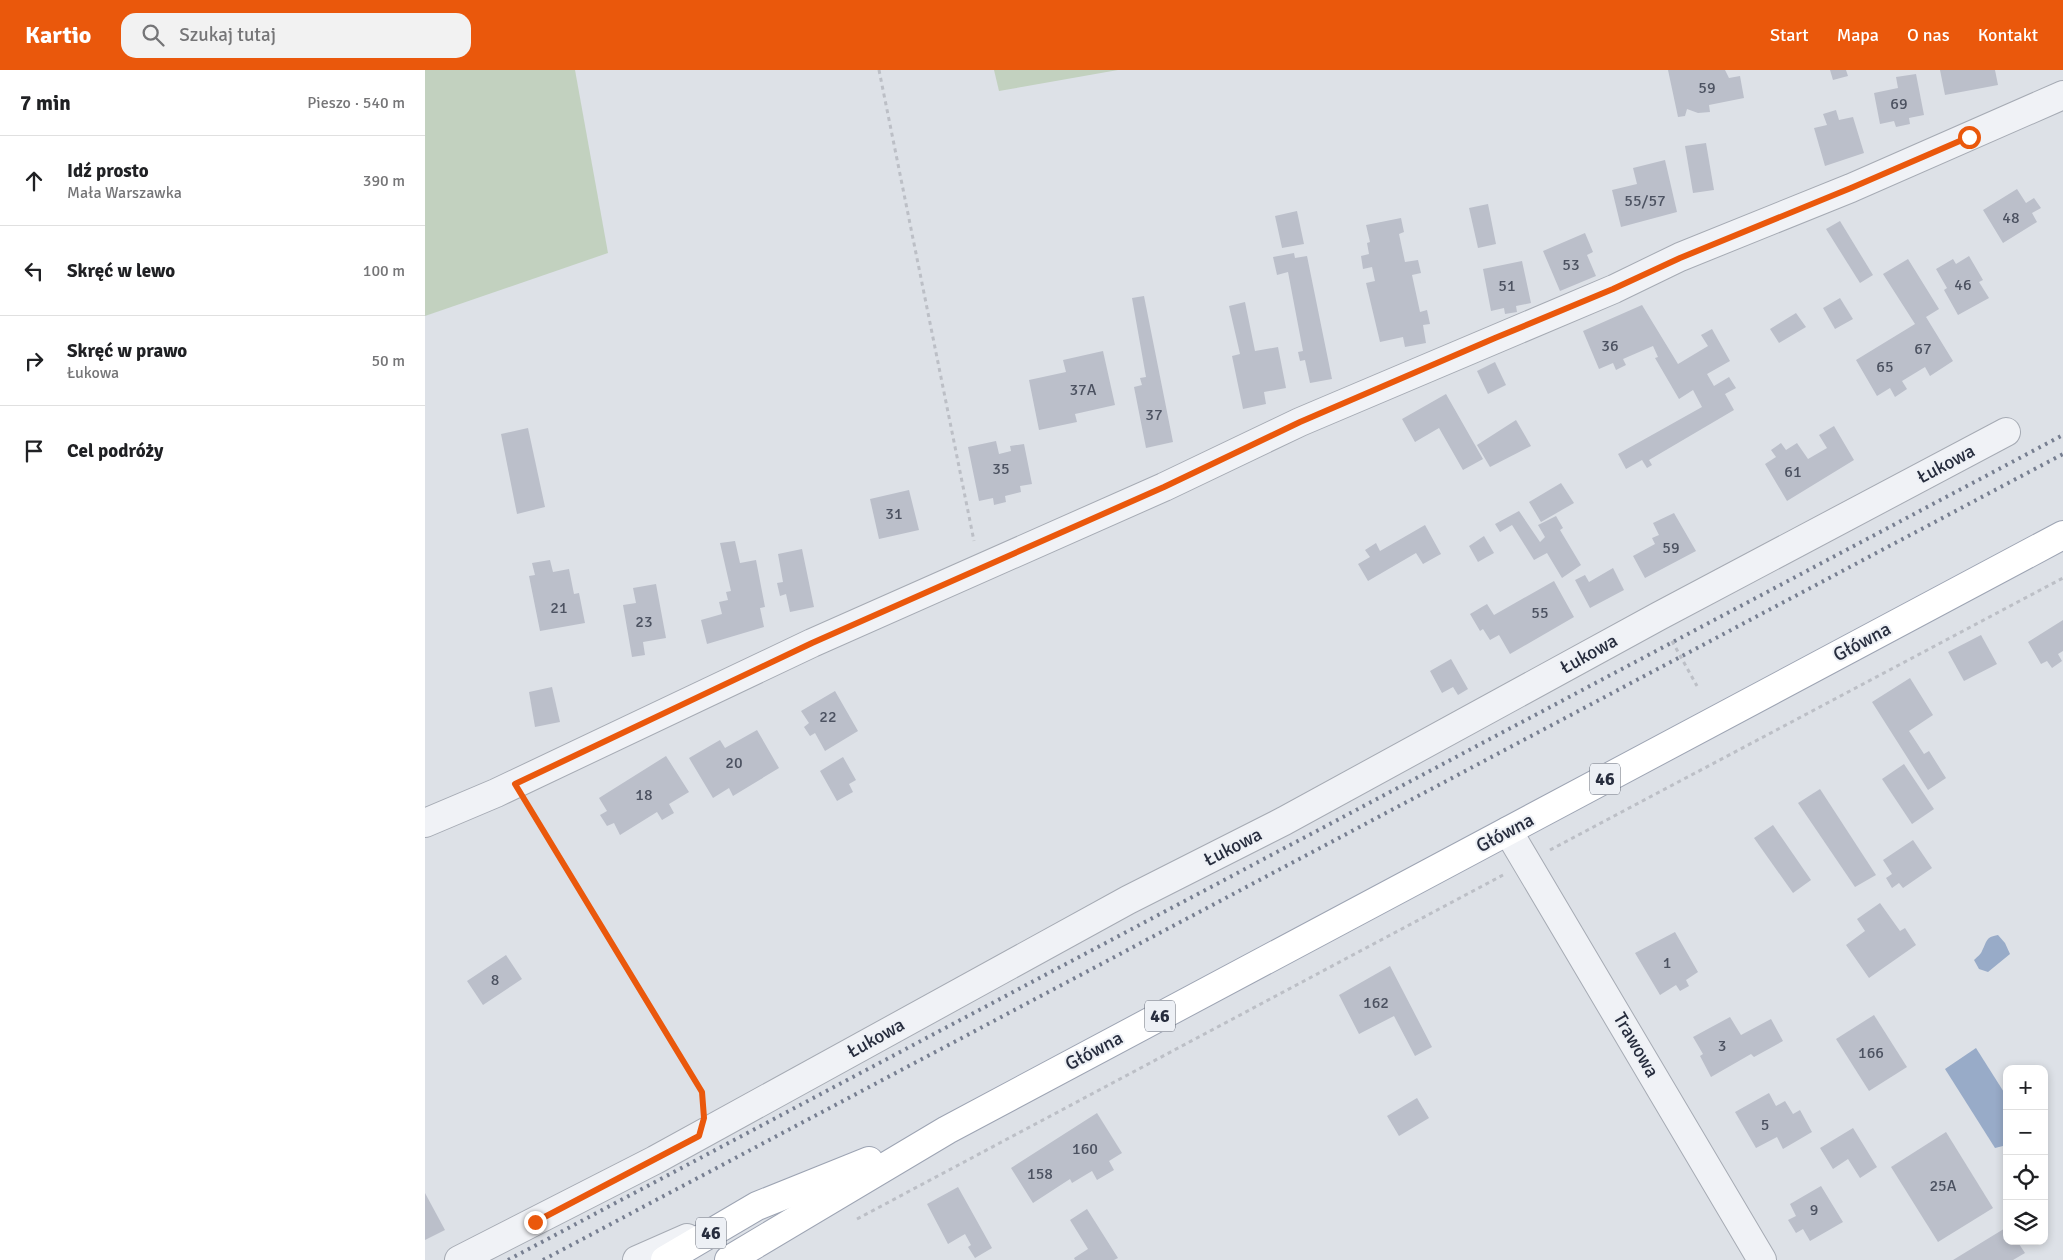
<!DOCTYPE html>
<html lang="pl">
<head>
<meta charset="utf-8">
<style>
	body { margin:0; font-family:Signika,sans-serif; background:#f2f2f2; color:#202124 }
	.controls { position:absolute; right:15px; bottom:15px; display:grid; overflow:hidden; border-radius:10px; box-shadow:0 2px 8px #0003 }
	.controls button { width:45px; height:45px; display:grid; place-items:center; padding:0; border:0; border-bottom:1px solid #e0e0e0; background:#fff; color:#202124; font:25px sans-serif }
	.stop { position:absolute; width:15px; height:15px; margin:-11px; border:4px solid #ea580c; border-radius:50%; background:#fff }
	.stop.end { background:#ea580c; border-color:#fff; box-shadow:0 1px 5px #0008 }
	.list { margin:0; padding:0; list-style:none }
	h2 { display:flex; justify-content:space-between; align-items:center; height:65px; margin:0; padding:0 20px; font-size:21px }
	h2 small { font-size:16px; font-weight:400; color:#757577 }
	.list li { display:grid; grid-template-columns:32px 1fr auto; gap:15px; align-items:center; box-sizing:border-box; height:90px; padding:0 20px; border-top:1px solid #e0e0e0 }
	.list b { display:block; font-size:19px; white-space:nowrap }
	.list p { margin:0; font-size:16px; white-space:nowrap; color:#757577 }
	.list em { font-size:16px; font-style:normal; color:#757577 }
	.icon { flex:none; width:28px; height:28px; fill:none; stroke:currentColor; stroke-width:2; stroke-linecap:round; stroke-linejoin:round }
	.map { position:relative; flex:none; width:1638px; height:1190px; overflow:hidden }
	header { display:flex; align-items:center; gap:30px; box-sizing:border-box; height:70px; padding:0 25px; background:#ea580c; color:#fff }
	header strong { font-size:24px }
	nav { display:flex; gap:28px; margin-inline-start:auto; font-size:18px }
	.search { width:350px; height:45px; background:#f2f2f2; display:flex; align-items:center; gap:12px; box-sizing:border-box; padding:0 18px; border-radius:15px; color:#757577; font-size:19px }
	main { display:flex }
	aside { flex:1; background:#fff }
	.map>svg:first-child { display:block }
	.green { fill:#c2d1bf }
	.water { fill:#98abc8 }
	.building { fill:#bbbfca }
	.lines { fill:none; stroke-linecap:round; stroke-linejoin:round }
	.minor-casing { stroke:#a6abb4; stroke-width:30 }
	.major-casing { stroke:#9da4b3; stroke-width:30 }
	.path { stroke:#bcbfc6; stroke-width:3; stroke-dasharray:4 4; stroke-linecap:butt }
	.minor { stroke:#f0f2f6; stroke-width:28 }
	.major { stroke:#fff; stroke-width:28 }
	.rail { stroke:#777f91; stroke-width:4; stroke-dasharray:2.5 5; stroke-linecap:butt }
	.route { stroke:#ea580c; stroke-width:6 }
	.labels { text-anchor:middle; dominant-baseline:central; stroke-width:4; stroke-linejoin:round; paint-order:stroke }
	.number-label { font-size:16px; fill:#4c5261 }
	.shield { fill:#edf0f5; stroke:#626875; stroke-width:1 }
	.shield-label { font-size:18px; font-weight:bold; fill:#272d3e }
	.street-label { font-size:19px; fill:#272d3e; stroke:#edf0f5 }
</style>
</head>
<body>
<header>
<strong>Kartio</strong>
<div class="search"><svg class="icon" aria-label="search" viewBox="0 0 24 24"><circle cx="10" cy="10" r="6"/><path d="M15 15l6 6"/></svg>Szukaj tutaj</div>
<nav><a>Start</a><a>Mapa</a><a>O nas</a><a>Kontakt</a></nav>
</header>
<main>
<aside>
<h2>7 min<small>Pieszo · 540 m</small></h2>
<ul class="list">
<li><svg class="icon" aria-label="ahead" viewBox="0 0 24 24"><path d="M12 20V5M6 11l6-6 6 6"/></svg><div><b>Idź prosto</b><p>Mała Warszawka</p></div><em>390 m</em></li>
<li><svg class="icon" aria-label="left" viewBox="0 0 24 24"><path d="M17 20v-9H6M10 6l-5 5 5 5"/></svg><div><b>Skręć w lewo</b></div><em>100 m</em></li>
<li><svg class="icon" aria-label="right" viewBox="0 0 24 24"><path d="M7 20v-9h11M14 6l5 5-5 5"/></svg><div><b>Skręć w prawo</b><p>Łukowa</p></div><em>50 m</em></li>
<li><svg class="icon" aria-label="arrive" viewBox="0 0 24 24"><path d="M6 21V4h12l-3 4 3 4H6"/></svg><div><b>Cel podróży</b></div></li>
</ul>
</aside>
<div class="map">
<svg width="1638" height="1190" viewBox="0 0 1638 1190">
	<rect width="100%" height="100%" fill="#dde1e7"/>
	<!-- green -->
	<g class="green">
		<polygon points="0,0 150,0 183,183 0,246"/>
		<polygon points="569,0 693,0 574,21"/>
	</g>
	<!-- water -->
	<g class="water">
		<path d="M1573,865L1580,873L1585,884L1563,902L1554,899L1549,890C1551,888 1556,884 1557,881C1562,872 1560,867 1573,865Z"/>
		<polygon points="1551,978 1582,1027 1582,1075 1570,1078 1520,999"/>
	</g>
	<!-- building -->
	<g class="building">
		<polygon points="1243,0 1300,0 1304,8 1315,6 1319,28 1284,35 1285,42 1273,43 1262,39 1260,46 1253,47"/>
		<polygon points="1405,0 1421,0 1423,6 1408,10"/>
		<polygon points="1515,0 1570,0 1573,15 1520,25"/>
		<polygon points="1491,4 1499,45 1484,48 1485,54 1471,57 1469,51 1455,54 1449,23 1473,18 1471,7"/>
		<polygon points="1411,40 1414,50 1428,47 1439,83 1400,96 1389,58 1402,55 1398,44"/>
		<polygon points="1281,73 1289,120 1268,123 1260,76"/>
		<polygon points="1240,90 1252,142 1196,157 1187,120 1212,114 1208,98"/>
		<polygon points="1592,119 1601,133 1609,128 1616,138 1607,143 1612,152 1578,173 1558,140"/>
		<polygon points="1063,134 1071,174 1053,178 1044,138"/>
		<polygon points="872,141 879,174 857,178 850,146"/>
		<polygon points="976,148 979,162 974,164 980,192 993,190 996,203 987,205 995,242 1002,240 1005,254 998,255 1001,273 980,277 978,267 955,272 941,213 950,211 947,197 938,199 936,186 944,184 942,173 945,172 941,155"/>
		<polygon points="1415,151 1448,205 1435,213 1401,159"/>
		<polygon points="1160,163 1168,182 1162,185 1171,206 1135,221 1118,181"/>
		<polygon points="869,183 870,188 882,186 907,309 885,313 880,290 875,291 873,282 878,281 863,202 852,205 848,187"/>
		<polygon points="1544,186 1558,210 1554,212 1564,228 1533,245 1519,220 1522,218 1511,199 1528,189 1531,194"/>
		<polygon points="1483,189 1514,239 1501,247 1528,291 1505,306 1500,297 1477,311 1482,319 1470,327 1465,318 1452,326 1431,290 1490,254 1458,204"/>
		<polygon points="1097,191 1106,233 1091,236 1092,242 1080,244 1079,238 1066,241 1058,199"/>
		<polygon points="719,226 748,372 721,378 709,317 717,315 715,308 721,307 707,228"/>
		<polygon points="1415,228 1428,249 1410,259 1398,238"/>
		<polygon points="820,232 830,281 853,277 861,318 839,322 841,334 818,339 807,286 815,284 804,236"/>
		<polygon points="1217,235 1253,294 1283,276 1276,265 1287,259 1305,291 1282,304 1289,316 1304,307 1311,318 1300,324 1309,340 1224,390 1227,395 1222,398 1217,390 1201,399 1193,384 1277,337 1268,320 1254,329 1230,288 1233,287 1228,276 1198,289 1201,295 1191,300 1188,293 1174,299 1158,261"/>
		<polygon points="1371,243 1381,257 1354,273 1345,259"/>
		<polygon points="678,281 690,335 650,344 652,352 614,360 604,310 641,302 638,290"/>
		<polygon points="1070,292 1081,315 1063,324 1052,301"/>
		<polygon points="1021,324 1058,389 1038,400 1014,358 990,372 977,349"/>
		<polygon points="1091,350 1106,376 1065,397 1052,375"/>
		<polygon points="1409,356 1429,390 1362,431 1340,394 1351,387 1346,380 1356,373 1361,380 1372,373 1383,389 1402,378 1394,365"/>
		<polygon points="103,358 120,437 92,444 76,364"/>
		<polygon points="571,371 574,384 586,381 585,376 599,374 607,414 595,416 596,422 580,426 581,432 569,435 568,428 554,431 543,377"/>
		<polygon points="1136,413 1149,433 1116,452 1104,432"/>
		<polygon points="484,420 494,460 454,469 445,429"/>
		<polygon points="1094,441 1115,472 1120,467 1113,455 1131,446 1138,458 1135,460 1156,495 1137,508 1122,483 1109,490 1087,455 1075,462 1070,454"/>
		<polygon points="1249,443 1271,481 1220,508 1208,486 1230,474 1227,468 1234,465 1228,453"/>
		<polygon points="1000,455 1016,484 998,494 991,483 943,511 933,494 945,487 940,480 951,473 955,481"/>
		<polygon points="1059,466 1069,483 1053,492 1044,476"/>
		<polygon points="310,471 315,493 331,490 340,537 335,538 339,557 282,574 276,550 297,544 294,532 303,530 301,522 306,521 295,473"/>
		<polygon points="377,479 389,537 365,542 361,524 355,526 352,513 358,512 353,484"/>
		<polygon points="125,490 128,502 144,499 149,524 154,523 160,553 115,561 104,506 110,505 107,493"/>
		<polygon points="1188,498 1199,520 1165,538 1150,510 1160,505 1164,512"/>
		<polygon points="1129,511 1149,547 1085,584 1074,565 1065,570 1058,559 1055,561 1045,544 1062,534 1069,545"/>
		<polygon points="231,514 241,568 218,572 220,585 207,587 198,535 211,533 208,518"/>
		<polygon points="1638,550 1638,581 1633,584 1637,591 1627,598 1622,591 1616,594 1603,572"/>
		<polygon points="1556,565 1572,594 1539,611 1523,582"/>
		<polygon points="1026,589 1043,619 1033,625 1028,617 1017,623 1005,601"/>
		<polygon points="1485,608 1508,645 1484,661 1499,684 1504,681 1521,708 1503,720 1447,632"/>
		<polygon points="127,617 135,652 110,657 104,622"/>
		<polygon points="410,621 433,661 400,681 390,663 385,666 379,657 384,653 376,641"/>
		<polygon points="332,660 354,698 308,726 304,718 288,728 264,688 295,670 300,678"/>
		<polygon points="241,686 264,722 244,734 249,743 237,750 232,742 195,765 189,753 182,756 175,745 182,741 174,728"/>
		<polygon points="418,687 431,710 424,714 428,722 412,731 395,701"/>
		<polygon points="1479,694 1509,739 1487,754 1457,709"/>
		<polygon points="1395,719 1451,805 1430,817 1373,733"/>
		<polygon points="1348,755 1386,810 1368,823 1329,768"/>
		<polygon points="1488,770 1507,798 1478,818 1474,813 1467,818 1461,808 1467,804 1458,790"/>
		<polygon points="1455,833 1475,861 1480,858 1491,875 1444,908 1421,875 1440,861 1432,849"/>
		<polygon points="1250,862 1273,902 1261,910 1264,916 1255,921 1251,915 1235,925 1210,883"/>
		<polygon points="81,885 97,909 58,935 42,911"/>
		<polygon points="965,896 1007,977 990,986 969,946 934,964 914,925"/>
		<polygon points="1449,945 1482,997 1444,1021 1411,969"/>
		<polygon points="1305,947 1316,965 1346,949 1358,971 1329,987 1326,984 1286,1007 1275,986 1278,984 1268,967"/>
		<polygon points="1344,1023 1351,1036 1360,1031 1368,1044 1375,1040 1387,1062 1358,1079 1352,1067 1331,1078 1310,1042"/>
		<polygon points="992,1028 1004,1048 974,1066 962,1046"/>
		<polygon points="672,1043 697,1083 684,1091 689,1100 672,1110 667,1101 647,1113 645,1109 608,1133 586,1098"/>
		<polygon points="1428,1058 1452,1097 1435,1108 1423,1089 1408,1099 1395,1078"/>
		<polygon points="1521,1062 1568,1138 1513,1172 1466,1097"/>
		<polygon points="1396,1116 1418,1152 1385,1171 1378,1159 1371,1163 1363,1150 1371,1146 1365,1134"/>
		<polygon points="533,1117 567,1178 550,1188 543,1177 546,1175 540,1164 523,1174 502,1134"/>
		<polygon points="0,1123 20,1160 0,1170"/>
		<polygon points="662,1139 693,1188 689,1190 650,1190 649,1188 663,1179 645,1150"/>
		<polygon points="1582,1157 1582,1171 1592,1171 1600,1183 1588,1190 1528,1190"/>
	</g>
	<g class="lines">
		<!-- minor casing -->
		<g class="minor-casing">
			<g id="minor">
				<polyline points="0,753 71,723 387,573 739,417 875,352 1189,219 1255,187 1426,118 1638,25"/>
				<polyline points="1083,761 1337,1190"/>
				<polyline points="34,1190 230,1090 703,830 859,751 1234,546 1581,362"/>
				<polyline points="212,1190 262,1168"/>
			</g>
		</g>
		<!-- major casing -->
		<g class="major-casing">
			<g id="major">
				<polyline points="240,1190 332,1136 444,1091"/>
				<polyline points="304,1190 522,1060 1638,465"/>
			</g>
		</g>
		<!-- path -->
		<g class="path">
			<polyline points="454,0 549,471"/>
			<polyline points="1247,571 1272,616"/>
			<polyline points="104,738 277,1022 278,1033"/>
			<polyline points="1125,780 1638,508"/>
			<polyline points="432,1149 1078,805"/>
		</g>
		<!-- minor -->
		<use href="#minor" class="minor"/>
		<!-- major -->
		<use href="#major" class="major"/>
		<!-- rail -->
		<g class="rail">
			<polyline points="83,1190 1638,365"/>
			<polyline points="118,1190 1638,384"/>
		</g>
	</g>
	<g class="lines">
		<!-- route -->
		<polyline class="route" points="110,1152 274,1066 279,1048 277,1022 90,714 387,573 739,417 875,352 1070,268 1188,219 1255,188 1426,118 1544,67"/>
	</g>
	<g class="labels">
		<!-- number labels -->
		<g class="number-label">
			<text x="1282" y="18">59</text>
			<text x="1474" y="34">69</text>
			<text x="1220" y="131">55/57</text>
			<text x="1586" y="148">48</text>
			<text x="1146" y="195">53</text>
			<text x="1538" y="215">46</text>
			<text x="1082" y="216">51</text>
			<text x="1185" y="276">36</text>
			<text x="1498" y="279">67</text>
			<text x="1460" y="297">65</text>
			<text x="658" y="320">37A</text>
			<text x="729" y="345">37</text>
			<text x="576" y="399">35</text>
			<text x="1368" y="402">61</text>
			<text x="469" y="444">31</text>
			<text x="1246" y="478">59</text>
			<text x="134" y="538">21</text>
			<text x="1115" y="543">55</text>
			<text x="219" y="552">23</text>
			<text x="403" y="647">22</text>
			<text x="309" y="693">20</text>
			<text x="219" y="725">18</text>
			<text x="1242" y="893">1</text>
			<text x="70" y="910">8</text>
			<text x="951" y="933">162</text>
			<text x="1297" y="976">3</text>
			<text x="1446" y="983">166</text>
			<text x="1340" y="1055">5</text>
			<text x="660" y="1079">160</text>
			<text x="615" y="1104">158</text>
			<text x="1518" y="1116">25A</text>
			<text x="1389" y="1140">9</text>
		</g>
		<!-- shield labels -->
		<g class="shield">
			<rect x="1165" y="693.5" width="30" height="31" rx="4"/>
			<rect x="720" y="930.5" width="30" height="31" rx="4"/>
			<rect x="271" y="1147.5" width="30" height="31" rx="4"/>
		</g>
		<g class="shield-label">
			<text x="1180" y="709">46</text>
			<text x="735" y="946">46</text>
			<text x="286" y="1163">46</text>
		</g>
		<!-- street labels -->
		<g class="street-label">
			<text transform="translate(1521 394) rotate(-28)">Łukowa</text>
			<text transform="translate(1437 572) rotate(-28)">Główna</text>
			<text transform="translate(1164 584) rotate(-29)">Łukowa</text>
			<text transform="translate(1080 763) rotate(-28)">Główna</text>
			<text transform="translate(808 777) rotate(-27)">Łukowa</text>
			<text transform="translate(451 968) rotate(-29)">Łukowa</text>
			<text transform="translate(1211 975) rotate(60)">Trawowa</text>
			<text transform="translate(669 981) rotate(-28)">Główna</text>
		</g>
	</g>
</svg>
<div class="controls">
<button>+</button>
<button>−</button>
<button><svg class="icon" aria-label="locate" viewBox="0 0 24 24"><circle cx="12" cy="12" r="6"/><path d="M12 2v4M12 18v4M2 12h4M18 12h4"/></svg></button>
<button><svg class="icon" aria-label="layers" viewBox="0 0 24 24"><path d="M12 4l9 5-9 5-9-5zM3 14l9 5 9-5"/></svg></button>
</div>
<div class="stop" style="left:1544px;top:67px"></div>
<div class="stop end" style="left:110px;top:1152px"></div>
</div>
</main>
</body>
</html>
